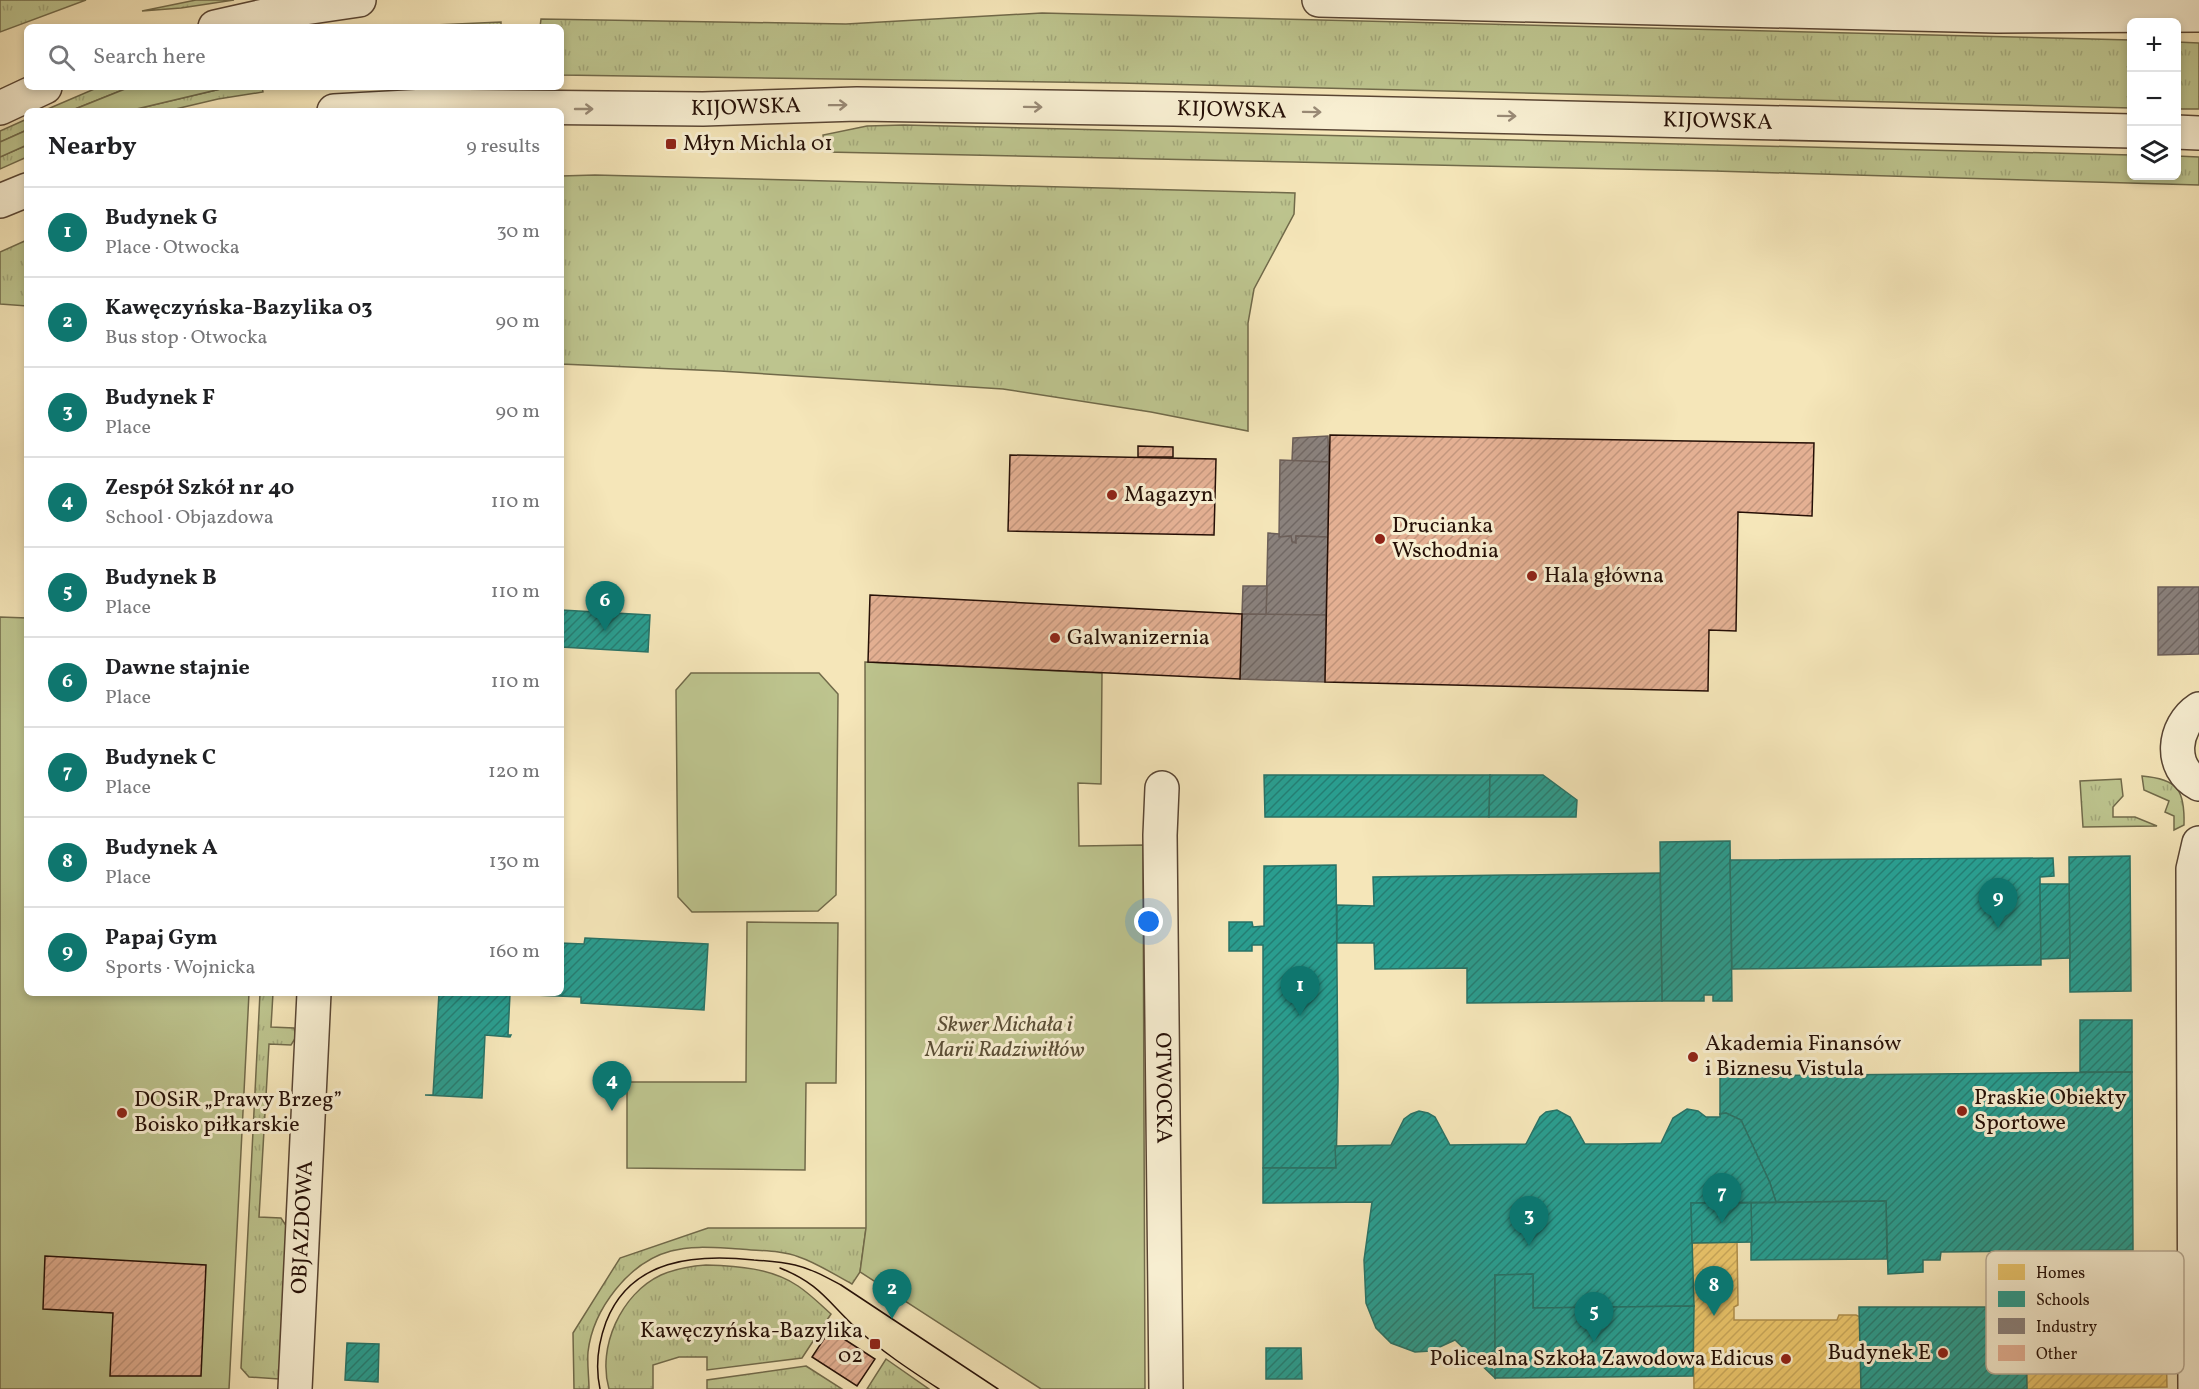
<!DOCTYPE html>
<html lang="en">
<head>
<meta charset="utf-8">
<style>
	body { margin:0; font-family:Vollkorn,serif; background:#f6f6f6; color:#202124 }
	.controls { position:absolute; right:18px; top:18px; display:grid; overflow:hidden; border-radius:9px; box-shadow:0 3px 9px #0003 }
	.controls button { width:54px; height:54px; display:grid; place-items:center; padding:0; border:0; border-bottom:2px solid #e0e0e0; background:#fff; color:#202124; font:30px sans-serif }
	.you { position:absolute; left:1149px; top:922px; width:21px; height:21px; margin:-15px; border:4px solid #fff; border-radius:50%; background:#1a73e8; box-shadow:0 0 0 9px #1a73e833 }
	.badge { display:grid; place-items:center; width:39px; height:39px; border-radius:50%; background:#0f766e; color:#fff; font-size:20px; font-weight:700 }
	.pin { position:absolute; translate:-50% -50px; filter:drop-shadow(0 2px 3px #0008) }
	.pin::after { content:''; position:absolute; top:32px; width:21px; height:18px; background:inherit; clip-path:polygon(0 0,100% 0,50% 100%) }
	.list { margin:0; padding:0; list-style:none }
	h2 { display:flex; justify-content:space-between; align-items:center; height:78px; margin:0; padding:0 24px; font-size:26px }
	h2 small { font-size:20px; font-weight:400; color:#757577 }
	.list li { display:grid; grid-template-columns:39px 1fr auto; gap:18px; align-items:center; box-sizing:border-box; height:90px; padding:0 24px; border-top:2px solid #e0e0e0 }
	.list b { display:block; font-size:22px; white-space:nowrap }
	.list p { margin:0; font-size:20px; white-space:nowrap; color:#757577 }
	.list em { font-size:20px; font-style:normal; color:#757577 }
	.icon { flex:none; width:33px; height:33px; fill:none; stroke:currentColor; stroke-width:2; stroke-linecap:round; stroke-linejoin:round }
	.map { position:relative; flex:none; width:2199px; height:1389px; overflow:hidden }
	.search { position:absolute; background:#fff; box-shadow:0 3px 9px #0003; left:24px; top:24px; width:540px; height:66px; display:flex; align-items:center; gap:15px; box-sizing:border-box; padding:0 21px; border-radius:9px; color:#757577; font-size:22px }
	.panel { position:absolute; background:#fff; box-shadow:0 3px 9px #0003; left:24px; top:108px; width:540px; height:888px; border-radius:9px }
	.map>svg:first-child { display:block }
	.grass { fill:url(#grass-tufts); stroke:#716a4a; stroke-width:1.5 }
	.green { fill:#bdc48e; stroke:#716a4a; stroke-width:1.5 }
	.homes { fill:url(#homes-hatch); stroke:#ae8e4c; stroke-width:1.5 }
	.schools { fill:url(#schools-hatch); stroke:#287266; stroke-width:1.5 }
	.industry { fill:url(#industry-hatch); stroke:#6c5f59; stroke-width:1.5 }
	.building { fill:url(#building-hatch); stroke:#250f06; stroke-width:1.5 }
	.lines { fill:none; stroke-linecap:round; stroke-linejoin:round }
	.minor-casing { stroke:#594533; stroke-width:36 }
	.minor { stroke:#f8efd2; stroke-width:33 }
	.tram { stroke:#250f06; stroke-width:1.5 }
	.oneway { stroke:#998a76 }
	.poi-dot { fill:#8f2418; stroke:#f8efd2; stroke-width:2 }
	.labels { text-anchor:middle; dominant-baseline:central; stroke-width:6; stroke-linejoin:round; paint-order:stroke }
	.street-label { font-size:22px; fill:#250f06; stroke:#f8efd2 }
	.poi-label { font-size:22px; fill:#250f06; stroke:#f8efd2; text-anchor:start }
	.park-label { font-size:22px; font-style:italic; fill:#5a4e36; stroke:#f8efd2 }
	.key { fill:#f8efd2; stroke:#b9ac95; stroke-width:1.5 }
	.key-label { font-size:16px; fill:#250f06 }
</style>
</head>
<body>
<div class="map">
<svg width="2199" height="1389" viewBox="0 0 2199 1389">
	<defs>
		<pattern id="grass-tufts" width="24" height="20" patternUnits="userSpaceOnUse" patternTransform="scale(1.5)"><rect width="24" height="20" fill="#bdc48e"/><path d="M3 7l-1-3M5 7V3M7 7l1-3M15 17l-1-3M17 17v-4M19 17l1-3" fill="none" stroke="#a2a779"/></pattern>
		<pattern id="homes-hatch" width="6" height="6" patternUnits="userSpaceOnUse" patternTransform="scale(1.5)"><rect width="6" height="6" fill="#e9c46a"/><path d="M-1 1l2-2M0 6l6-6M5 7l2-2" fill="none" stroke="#c8a75a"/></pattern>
		<pattern id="schools-hatch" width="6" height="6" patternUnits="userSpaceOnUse" patternTransform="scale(1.5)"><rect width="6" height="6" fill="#2a9d8f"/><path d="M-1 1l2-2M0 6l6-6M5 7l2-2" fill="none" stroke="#247e73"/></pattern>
		<pattern id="industry-hatch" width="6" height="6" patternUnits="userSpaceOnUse" patternTransform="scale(1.5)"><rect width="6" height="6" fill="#8a817c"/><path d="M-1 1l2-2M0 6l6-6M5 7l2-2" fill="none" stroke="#716864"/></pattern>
		<pattern id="building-hatch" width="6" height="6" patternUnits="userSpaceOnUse" patternTransform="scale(1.5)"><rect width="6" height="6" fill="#e4b093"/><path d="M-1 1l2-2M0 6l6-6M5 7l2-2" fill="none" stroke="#c3967d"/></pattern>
	</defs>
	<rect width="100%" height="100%" fill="#f5e6b9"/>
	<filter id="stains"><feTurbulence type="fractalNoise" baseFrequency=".00333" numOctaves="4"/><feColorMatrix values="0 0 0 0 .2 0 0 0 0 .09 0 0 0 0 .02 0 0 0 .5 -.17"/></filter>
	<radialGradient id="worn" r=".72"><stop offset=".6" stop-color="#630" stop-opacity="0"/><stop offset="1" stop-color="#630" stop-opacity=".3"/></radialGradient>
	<!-- grass -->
	<g class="grass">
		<polygon points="0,0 86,0 0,32"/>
		<polygon points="196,0 234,0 181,8 142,11"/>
		<polygon points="1042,13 2131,40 2131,108 1119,83 561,75 561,27 540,27 541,19 846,24"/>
		<polygon points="501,22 501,27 424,27 434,25"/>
		<polygon points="2177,42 2199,43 2199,109 2177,109"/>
		<polygon points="99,87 130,87 70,111 43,111"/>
		<polygon points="229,87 262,87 263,92 218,99 167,111 128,111"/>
		<polygon points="27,119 27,130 0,142 0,131"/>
		<polygon points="904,125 2131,155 2132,176 2176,176 2177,156 2199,157 2199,185 1714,171 826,152 823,135 867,126"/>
		<polygon points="27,145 27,157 0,169 0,157"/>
		<polygon points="595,175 1295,193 1294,214 1254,289 1248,323 1248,431 1151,412 1003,389 720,371 561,364 561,176"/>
		<polygon points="27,240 27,306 0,304 0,252"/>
		<path d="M2142,776C2178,779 2185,790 2184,825L2174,830V816L2165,812L2169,801L2144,790Z"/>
		<polygon points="2121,779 2123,796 2113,807 2113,817 2135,817 2157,826 2083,827 2080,781"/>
		<polygon points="260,993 273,993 271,1027 294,1028 296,1037 291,1045 269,1044 259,1217 281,1218 287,1227 279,1379 249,1377 241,1368"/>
		<path d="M708,1228H866L860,1272L852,1284C835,1275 817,1263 799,1257C781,1250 759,1251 740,1249C718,1248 693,1245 671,1251C629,1262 593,1309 588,1352C587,1364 589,1377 589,1389H574L573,1333L620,1258Z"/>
		<path d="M706,1265C738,1266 771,1268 798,1286C810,1294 820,1304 831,1314L802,1358L707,1370V1357H679L653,1365V1389H609C597,1347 621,1294 661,1275C675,1269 691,1266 706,1265Z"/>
		<polygon points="886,1359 929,1389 867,1389"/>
		<polygon points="806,1366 842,1389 707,1389 707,1380"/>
	</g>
	<!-- green -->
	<g class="green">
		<polygon points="130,87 229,87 128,111 70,111"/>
		<polygon points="27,130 27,145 0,157 0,142"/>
		<polygon points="0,617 27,618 27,993 249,993 229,1389 0,1389"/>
		<polygon points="865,662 1102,673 1101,784 1078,783 1079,846 1143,845 1145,1389 1041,1389 860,1272 866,1228"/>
		<polygon points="691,673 819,673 838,694 836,895 818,911 692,912 678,897 676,690"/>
		<polygon points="747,922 838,923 836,1083 806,1083 805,1170 627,1168 627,1082 746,1082"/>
	</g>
	<!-- homes -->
	<g class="homes">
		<polygon points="1737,1242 1738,1305 1734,1307 1734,1320 1837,1320 1839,1315 1856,1315 1860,1317 1861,1389 1694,1389 1692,1243"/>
		<polygon points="2148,1303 2165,1304 2167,1387 2027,1389 2026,1312 2124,1310 2124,1313 2141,1312"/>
	</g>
	<!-- schools -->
	<g class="schools">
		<polygon points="561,610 650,615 648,652 561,647"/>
		<polygon points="1264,775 1490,775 1489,817 1265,817"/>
		<polygon points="1490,775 1543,775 1577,800 1576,817 1489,817"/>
		<polygon points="1730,841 1732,1001 1713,1001 1713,995 1704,995 1704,1001 1662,1001 1660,842"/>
		<polygon points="2130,856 2131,991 2070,992 2069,857"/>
		<polygon points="2053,858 2054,876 2040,877 2041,965 1732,969 1730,860"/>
		<polygon points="1336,865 1338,1081 1336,1168 1263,1168 1263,945 1252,945 1252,951 1229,951 1229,922 1252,922 1253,927 1264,926 1264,866"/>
		<polygon points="1660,873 1662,1001 1467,1003 1467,968 1375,969 1374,943 1337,943 1337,905 1374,906 1373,877"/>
		<polygon points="2040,884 2069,884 2070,958 2041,959"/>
		<polygon points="585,938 708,944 704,1010 581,1003 581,997 510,994 508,1035 511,1035 510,1037 485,1035 482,1098 425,1095 433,1095 439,993 561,993 561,943 584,944"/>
		<rect x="2080" y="1020" width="52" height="52"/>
		<polygon points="2132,1072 2133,1250 1941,1252 1940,1260 1923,1260 1923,1272 1888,1274 1886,1201 1776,1202 1770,1183 1741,1120 1726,1113 1720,1114 1720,1076"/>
		<polygon points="1687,1109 1698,1111 1706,1117 1720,1117 1720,1114 1726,1113 1741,1120 1770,1183 1776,1202 1691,1203 1694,1306 1533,1308 1533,1274 1495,1275 1495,1378 1455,1340 1431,1351 1415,1352 1391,1343 1376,1328 1366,1303 1364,1260 1372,1202 1263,1203 1263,1168 1336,1168 1335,1146 1391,1145 1404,1119 1411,1114 1419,1111 1428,1113 1435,1117 1450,1145 1526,1144 1540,1117 1546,1112 1557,1110 1570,1117 1585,1144 1620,1144 1661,1143 1673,1118"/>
		<polygon points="1886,1201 1887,1259 1751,1260 1751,1203"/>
		<polygon points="1691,1203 1751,1203 1752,1242 1692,1243"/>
		<polygon points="1533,1274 1533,1308 1694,1306 1693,1376 1495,1378 1495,1275"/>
		<polygon points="1859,1307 2025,1307 2027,1389 1861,1389"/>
		<polygon points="347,1343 379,1344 378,1382 345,1380"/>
		<polygon points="1266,1348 1301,1348 1302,1379 1266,1379"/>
	</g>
	<!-- industry -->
	<g class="industry">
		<polygon points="1328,436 1329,462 1292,461 1293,438"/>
		<polygon points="1280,460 1329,462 1328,537 1296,536 1296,543 1292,542 1291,536 1279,537"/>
		<polygon points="1268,533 1279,534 1279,537 1291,536 1292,542 1296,543 1296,536 1328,537 1326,615 1266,615"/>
		<polygon points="1243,586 1267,586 1266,615 1242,614"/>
		<polygon points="2158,587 2199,587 2199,654 2158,655"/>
		<polygon points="1242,614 1326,615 1325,682 1240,679"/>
	</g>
	<!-- building -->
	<g class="building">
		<polygon points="1330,435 1814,443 1812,516 1738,512 1736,631 1709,630 1708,691 1325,682"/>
		<polygon points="1138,446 1173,447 1173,457 1138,457"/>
		<polygon points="1010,455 1216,459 1214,535 1008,531"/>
		<polygon points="870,595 1242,614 1240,679 868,662"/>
		<polygon points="45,1256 206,1265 201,1376 110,1376 113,1313 43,1309"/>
		<polygon points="830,1330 875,1359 857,1386 812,1357"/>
	</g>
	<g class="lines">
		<!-- minor casing -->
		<g class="minor-casing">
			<g id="minor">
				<polyline points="1319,0 1997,16 2199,15"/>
				<polyline points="215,27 291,10 359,0"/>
				<polyline points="0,108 45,87"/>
				<path id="s1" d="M334,111L426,106L703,109L857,104L1174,109L2132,131"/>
				<polyline points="2176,132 2199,133"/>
				<polyline points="0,201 27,190"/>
				<path d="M2199,709C2173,726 2168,768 2199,784"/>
				<path id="s2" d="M1162,788L1160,835L1166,1389"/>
				<path id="s3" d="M295,1389L314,993"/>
				<polyline points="2195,1389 2193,869 2199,843"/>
			</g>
		</g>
		<!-- minor -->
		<use href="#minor" class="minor"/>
		<!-- tram -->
		<g class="tram">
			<path d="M780,1268C820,1284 827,1301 856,1328C881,1351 910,1370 939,1389"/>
			<path d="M600,1389C595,1366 598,1344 606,1322C631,1258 696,1254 754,1260C768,1261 782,1262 795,1265C812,1269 826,1277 841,1285L998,1389"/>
		</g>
	</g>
	<!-- one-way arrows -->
	<defs><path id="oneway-shaft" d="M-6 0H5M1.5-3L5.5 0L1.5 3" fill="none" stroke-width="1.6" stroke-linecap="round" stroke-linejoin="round" transform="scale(1.5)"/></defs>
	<g class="oneway">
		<use href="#oneway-shaft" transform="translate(838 105) rotate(-1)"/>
		<use href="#oneway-shaft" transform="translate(1033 107) rotate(1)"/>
		<use href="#oneway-shaft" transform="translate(584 109)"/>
		<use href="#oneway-shaft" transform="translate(1312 112) rotate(1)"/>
		<use href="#oneway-shaft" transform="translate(1507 116) rotate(1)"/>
	</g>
	<!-- markers -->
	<g class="poi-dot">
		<rect x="665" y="138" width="12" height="12" rx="3"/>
		<circle cx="1112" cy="495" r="6"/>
		<circle cx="1380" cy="539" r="6"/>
		<circle cx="1532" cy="576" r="6"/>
		<circle cx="1055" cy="638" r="6"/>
		<circle cx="1693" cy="1057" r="6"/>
		<circle cx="1962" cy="1111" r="6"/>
		<circle cx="122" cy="1113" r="6"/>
		<rect x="869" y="1338" width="12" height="12" rx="3"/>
		<circle cx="1943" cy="1353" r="6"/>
		<circle cx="1786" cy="1359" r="6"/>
	</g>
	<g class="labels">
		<!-- street labels -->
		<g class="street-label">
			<text stroke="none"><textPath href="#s1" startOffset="412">KIJOWSKA</textPath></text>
			<text stroke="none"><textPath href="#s1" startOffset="898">KIJOWSKA</textPath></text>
			<text stroke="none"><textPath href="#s1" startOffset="1384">KIJOWSKA</textPath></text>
			<text stroke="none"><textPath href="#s2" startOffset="300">OTWOCKA</textPath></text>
			<text stroke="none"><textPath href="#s3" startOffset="162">OBJAZDOWA</textPath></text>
		</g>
		<!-- poi labels -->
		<g class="poi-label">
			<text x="683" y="144">Młyn Michla 01</text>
			<text x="1124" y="495">Magazyn</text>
			<text x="1392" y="526">Drucianka<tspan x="1392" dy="25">Wschodnia</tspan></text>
			<text x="1544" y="576">Hala główna</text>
			<text x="1067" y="638">Galwanizernia</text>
			<text x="1705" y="1044">Akademia Finansów<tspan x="1705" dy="25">i Biznesu Vistula</tspan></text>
			<text x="1974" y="1098">Praskie Obiekty<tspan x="1974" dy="25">Sportowe</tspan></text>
			<text x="134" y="1100">DOSiR „Prawy Brzeg”<tspan x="134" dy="25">Boisko piłkarskie</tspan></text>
			<text x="863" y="1331" text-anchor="end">Kawęczyńska-Bazylika<tspan x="863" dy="25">02</tspan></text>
			<text x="1931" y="1353" text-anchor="end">Budynek E</text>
			<text x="1774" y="1359" text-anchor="end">Policealna Szkoła Zawodowa Edicus</text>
		</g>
		<!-- park labels -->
		<g class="park-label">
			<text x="1005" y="1025">Skwer Michała i<tspan x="1005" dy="25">Marii Radziwiłłów</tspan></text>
		</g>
	</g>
	<!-- legend -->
	<rect x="1986" y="1251" width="198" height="123" rx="9" class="key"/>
	<rect x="1998" y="1264" width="27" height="16" fill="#e9c46a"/>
	<rect x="1998" y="1291" width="27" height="16" fill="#2a9d8f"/>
	<rect x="1998" y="1318" width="27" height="16" fill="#8a817c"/>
	<rect x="1998" y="1345" width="27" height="16" fill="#e4b093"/>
	<g class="key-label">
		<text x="2036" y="1278">Homes</text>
		<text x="2036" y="1305">Schools</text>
		<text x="2036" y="1332">Industry</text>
		<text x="2036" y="1359">Other</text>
	</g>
	<rect width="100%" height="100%" filter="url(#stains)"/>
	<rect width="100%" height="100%" fill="url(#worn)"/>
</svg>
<div class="controls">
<button>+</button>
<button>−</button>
<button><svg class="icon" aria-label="layers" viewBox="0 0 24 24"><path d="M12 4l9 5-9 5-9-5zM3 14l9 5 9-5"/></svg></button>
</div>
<div class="you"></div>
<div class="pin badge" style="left:1300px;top:1016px">1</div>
<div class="pin badge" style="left:892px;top:1319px">2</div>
<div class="pin badge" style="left:1529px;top:1246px">3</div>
<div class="pin badge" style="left:612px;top:1111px">4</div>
<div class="pin badge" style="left:1594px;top:1342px">5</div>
<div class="pin badge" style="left:605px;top:631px">6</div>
<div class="pin badge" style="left:1722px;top:1223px">7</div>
<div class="pin badge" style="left:1714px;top:1316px">8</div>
<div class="pin badge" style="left:1998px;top:928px">9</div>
<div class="search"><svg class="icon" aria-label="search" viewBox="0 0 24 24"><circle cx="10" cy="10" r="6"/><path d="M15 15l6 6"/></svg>Search here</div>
<section class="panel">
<h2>Nearby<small>9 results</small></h2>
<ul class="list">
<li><span class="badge">1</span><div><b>Budynek G</b><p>Place · Otwocka</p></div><em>30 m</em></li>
<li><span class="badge">2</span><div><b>Kawęczyńska-Bazylika 03</b><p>Bus stop · Otwocka</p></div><em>90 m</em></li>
<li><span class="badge">3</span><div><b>Budynek F</b><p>Place</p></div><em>90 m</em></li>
<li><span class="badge">4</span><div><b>Zespół Szkół nr 40</b><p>School · Objazdowa</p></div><em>110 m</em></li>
<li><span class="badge">5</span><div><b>Budynek B</b><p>Place</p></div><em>110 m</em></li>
<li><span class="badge">6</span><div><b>Dawne stajnie</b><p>Place</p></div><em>110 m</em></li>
<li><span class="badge">7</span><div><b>Budynek C</b><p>Place</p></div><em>120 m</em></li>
<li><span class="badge">8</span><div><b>Budynek A</b><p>Place</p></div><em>130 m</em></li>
<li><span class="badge">9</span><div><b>Papaj Gym</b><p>Sports · Wojnicka</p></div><em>160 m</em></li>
</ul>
</section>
</div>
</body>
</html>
